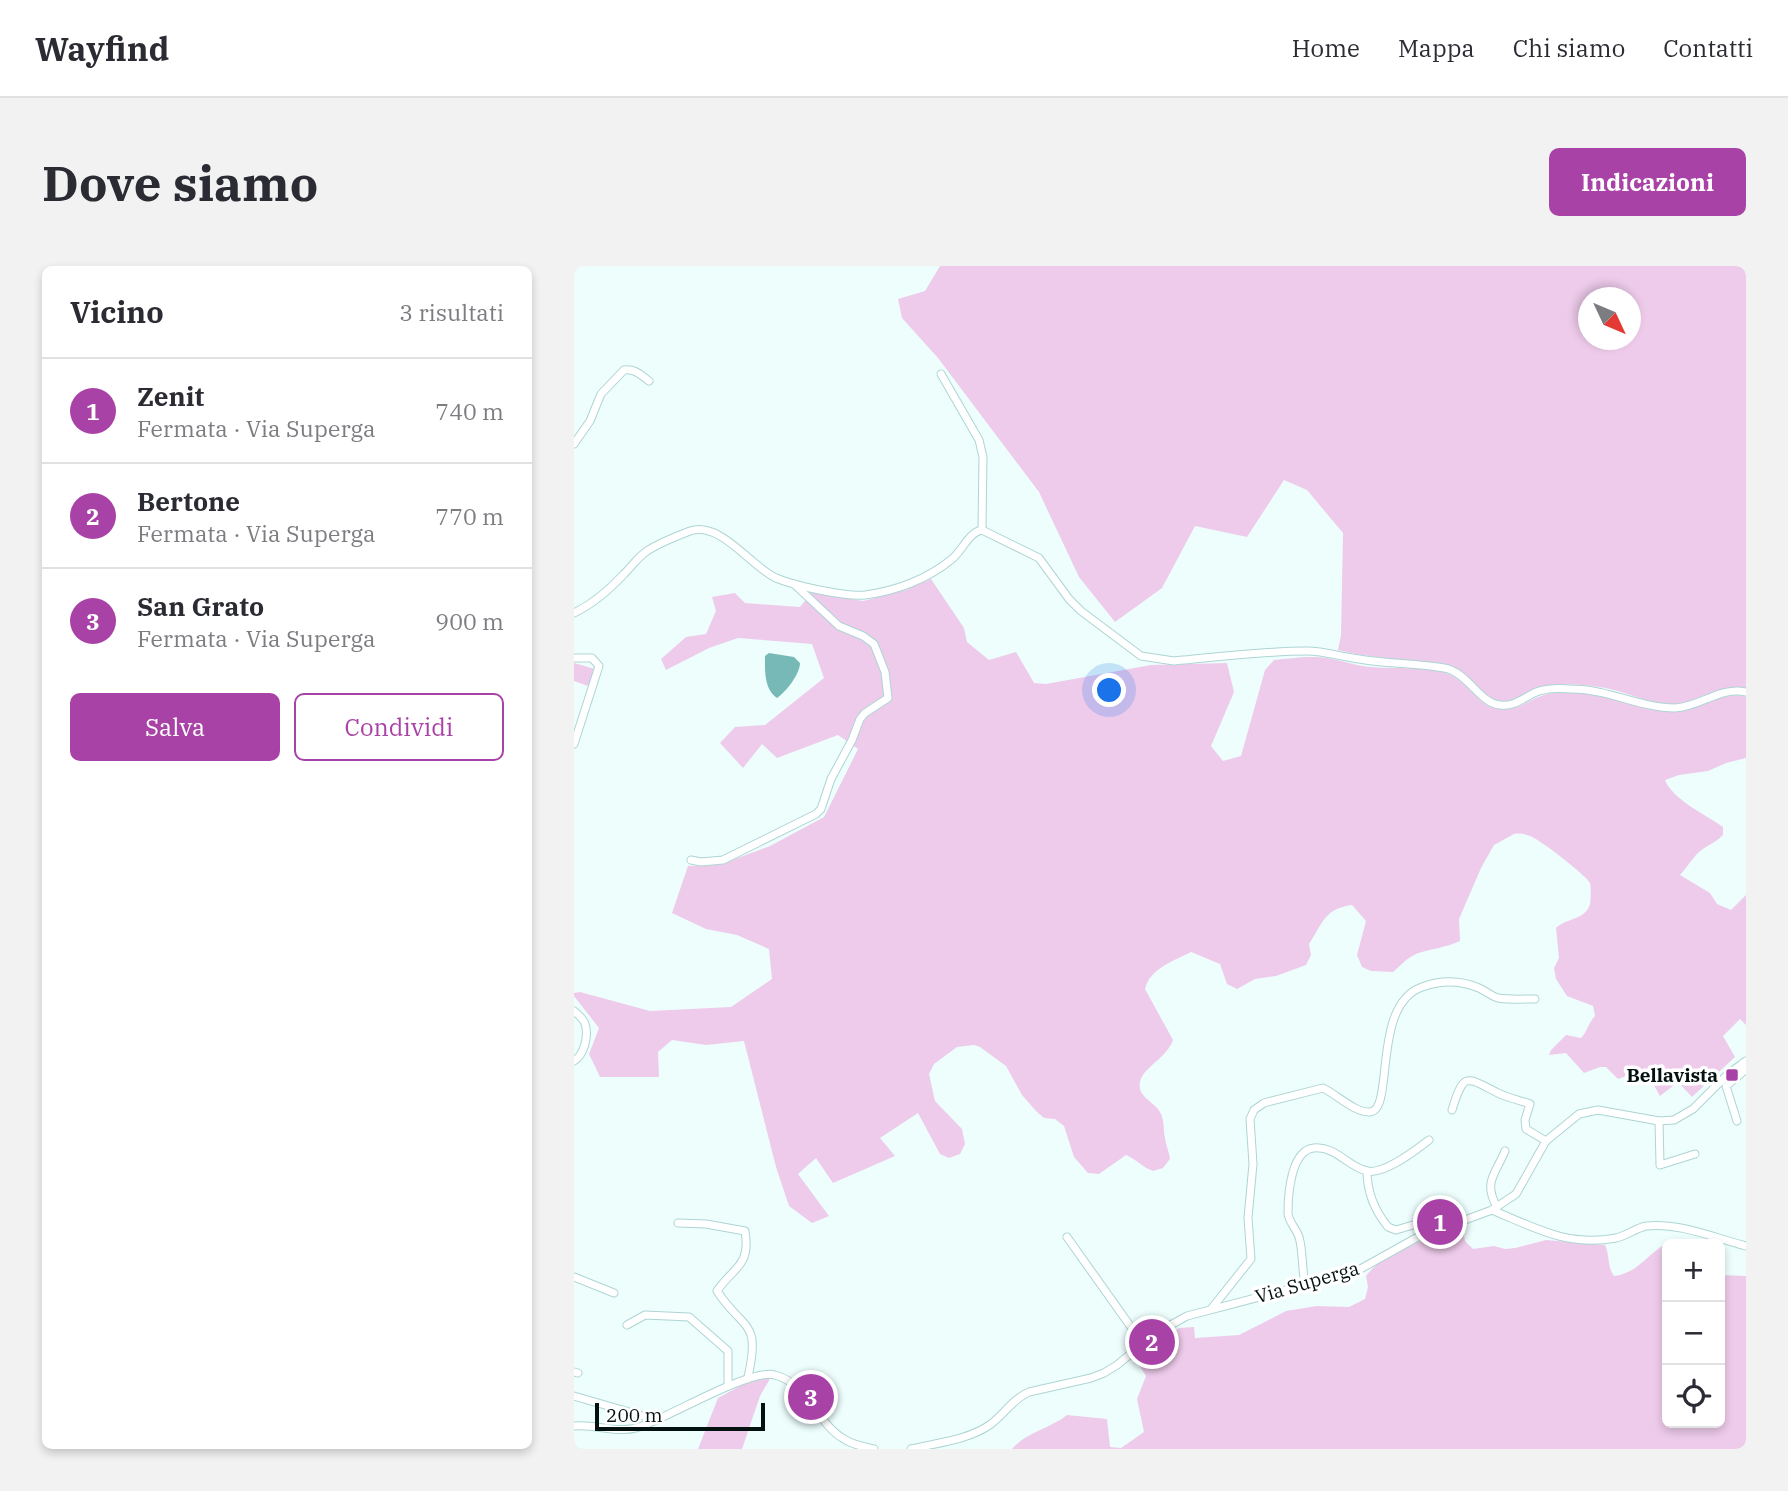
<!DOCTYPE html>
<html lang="it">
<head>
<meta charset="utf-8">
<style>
	body { margin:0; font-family:"IBM Plex Serif",serif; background:#f2f2f3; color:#2b2b33 }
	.controls { position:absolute; right:21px; bottom:21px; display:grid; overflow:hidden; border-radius:10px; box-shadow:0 4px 10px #0003 }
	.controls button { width:63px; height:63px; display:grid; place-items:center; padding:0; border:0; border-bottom:2px solid #e1e1e2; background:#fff; color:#2b2b33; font:35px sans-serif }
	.compass { position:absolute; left:1004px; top:21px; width:63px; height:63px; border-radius:50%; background:#fff; box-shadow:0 4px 10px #0003; rotate:134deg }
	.scale { position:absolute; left:21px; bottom:18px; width:170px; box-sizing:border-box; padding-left:7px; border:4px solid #031110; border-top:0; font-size:19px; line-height:24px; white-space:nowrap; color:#031110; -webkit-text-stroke:5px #fff; paint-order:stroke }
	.you { position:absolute; left:536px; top:425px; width:24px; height:24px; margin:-18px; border:5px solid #fff; border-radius:50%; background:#1a73e8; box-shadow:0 0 0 10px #1a73e833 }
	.badge { display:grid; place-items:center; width:46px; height:46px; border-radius:50%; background:#a942a6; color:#fff; font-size:23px; font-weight:700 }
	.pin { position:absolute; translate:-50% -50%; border:4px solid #fff; box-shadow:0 2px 7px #0006 }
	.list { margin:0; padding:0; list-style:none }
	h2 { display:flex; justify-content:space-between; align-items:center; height:91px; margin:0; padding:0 28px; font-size:30px }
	h2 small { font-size:23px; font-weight:400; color:#7c7c81 }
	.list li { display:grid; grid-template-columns:46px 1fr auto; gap:21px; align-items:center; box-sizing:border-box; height:105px; padding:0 28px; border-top:2px solid #e1e1e2 }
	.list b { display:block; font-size:26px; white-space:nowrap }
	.list p { margin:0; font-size:23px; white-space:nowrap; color:#7c7c81 }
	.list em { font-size:23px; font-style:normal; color:#7c7c81 }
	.actions { display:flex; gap:14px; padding:21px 28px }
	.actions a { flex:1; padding:16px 0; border:2px solid #a942a6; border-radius:10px; text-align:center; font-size:24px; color:#a942a6 }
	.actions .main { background:#a942a6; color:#fff }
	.icon { flex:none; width:38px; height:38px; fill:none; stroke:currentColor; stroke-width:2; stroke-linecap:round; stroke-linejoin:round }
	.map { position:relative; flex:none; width:1172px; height:1183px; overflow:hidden; border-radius:10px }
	header { display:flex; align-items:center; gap:42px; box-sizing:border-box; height:98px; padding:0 35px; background:#fff; border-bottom:2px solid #e1e1e2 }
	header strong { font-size:33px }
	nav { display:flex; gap:38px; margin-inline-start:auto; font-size:24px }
	.intro { display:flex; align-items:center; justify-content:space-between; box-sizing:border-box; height:168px; padding:0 42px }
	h1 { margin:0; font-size:49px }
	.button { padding:18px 32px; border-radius:10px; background:#a942a6; color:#fff; font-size:24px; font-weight:700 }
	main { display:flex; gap:42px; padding:0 42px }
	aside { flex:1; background:#fff; border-radius:10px; box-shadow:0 4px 10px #0003 }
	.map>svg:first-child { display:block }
	.green { fill:#eecbeb; fill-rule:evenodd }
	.water { fill:#77b9b6 }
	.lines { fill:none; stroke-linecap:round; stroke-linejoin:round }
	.minor-casing { stroke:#add5d3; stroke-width:9 }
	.minor { stroke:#fff; stroke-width:7 }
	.poi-dot { fill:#a942a6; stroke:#fff; stroke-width:2.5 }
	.labels { text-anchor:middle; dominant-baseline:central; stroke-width:7; stroke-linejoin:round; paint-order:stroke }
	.poi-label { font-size:19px; font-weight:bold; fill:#031110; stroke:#fff; text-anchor:end }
	.street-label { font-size:19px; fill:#031110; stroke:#fff }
</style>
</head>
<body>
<header>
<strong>Wayfind</strong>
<nav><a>Home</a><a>Mappa</a><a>Chi siamo</a><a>Contatti</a></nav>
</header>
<div class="intro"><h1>Dove siamo</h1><a class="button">Indicazioni</a></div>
<main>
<aside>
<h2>Vicino<small>3 risultati</small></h2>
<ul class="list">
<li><span class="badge">1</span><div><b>Zenit</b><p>Fermata · Via Superga</p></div><em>740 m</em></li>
<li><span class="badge">2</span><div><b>Bertone</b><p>Fermata · Via Superga</p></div><em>770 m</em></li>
<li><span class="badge">3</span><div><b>San Grato</b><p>Fermata · Via Superga</p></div><em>900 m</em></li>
</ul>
<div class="actions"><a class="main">Salva</a><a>Condividi</a></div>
</aside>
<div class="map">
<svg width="1172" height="1183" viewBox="0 0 1172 1183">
	<rect width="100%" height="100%" fill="#edfefd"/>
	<!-- green -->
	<g class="green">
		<path d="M366,0H1172V422C1146,418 1126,437 1101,438C1080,438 1063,431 1044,425C1022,419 998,417 975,419C957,421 945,437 926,435C912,434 894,406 875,399C867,397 857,397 848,396C820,393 792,391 764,384L767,369L769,267L733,224L710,214L673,271L621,260L588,322L541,356L505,311L465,226L364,92L328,52L324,33L351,25ZM1014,32H1056V74H1014Z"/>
		<path d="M357,313L390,362L393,376L415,394L442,386L460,417L472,418L577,399L653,397L660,426L637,480L649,495L667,490L691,404L700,394C712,393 724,391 737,391C755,390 772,397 789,400C813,404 852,399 874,408C894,415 904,441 925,443C946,446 960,428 980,427C1000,426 1019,427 1039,432C1060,437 1078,446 1101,446C1124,445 1151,423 1172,431V492L1152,497L1134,505L1105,509L1091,514C1098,533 1132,549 1149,561V569C1140,578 1133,579 1125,586C1121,589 1111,604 1106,609L1136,627L1143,638L1157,644L1172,629V759L1166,753L1149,770L1161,791L1118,831L1104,816L1086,830L1077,814L1058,805L1055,809L1044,813L1032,801H1026L1010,807L992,787L975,789L977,784L992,769L1007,772C1014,765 1014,757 1021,750L1019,740L993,730L982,713L980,702L985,692L982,662C992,652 1012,654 1016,638C1017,634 1017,620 1016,617C1012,609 965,573 956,570C951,568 946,567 940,568L920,579L907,602L885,653L886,675C871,682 856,683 842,688C833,692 826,700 819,706L797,705L788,701L783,689L792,655L778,639C750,643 749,657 735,678L737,689L732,699L702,710L681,713L663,723L653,718L646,698L617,686C600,695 576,702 571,723L599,774C592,793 569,801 566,816C563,831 580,835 586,846C591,855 589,863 591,872C592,880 595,885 596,893L589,902L579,905C568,901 562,893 552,889L525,908L514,907L500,891L490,860L481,853L470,852L462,845L448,829L432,800L406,781L400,779L383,781L360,798L355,808L361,835L388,863L391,878L386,888L375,892L366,888L344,847L306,872L321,890L259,917L242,892L224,908L255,950L238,957L215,940L202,901L170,775L132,779L98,774L84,786L85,811H26L15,788L25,762L0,730V727L6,726L76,745L157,741L198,713L195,683L163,669L132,663L98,647L114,600L145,599L196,580L250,551L284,483L264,469L203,492L188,478L169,502L146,477L161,461L191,459L250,412L238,378L164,372L135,382L92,404L87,393L112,371L132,368L142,345L138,331L161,327L171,337L226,341L238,326L289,335L332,324Z"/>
		<polygon points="0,397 21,403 14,420 0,415"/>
		<path d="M889,964L891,975L899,983L920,980L931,983L941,982L972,974L1031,979C1036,990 1033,1000 1040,1010C1069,1007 1078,977 1104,975L1103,978H1093V1157H1146V1009L1172,1010V1183H438C451,1167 477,1162 493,1149L533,1153L536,1181L547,1182L570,1166L563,1133L572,1110L562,1094L605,1062L620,1061L621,1072L665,1069L712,1045L743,1040L775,1041L791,1033L794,1021L792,1010C811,984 859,970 889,964Z"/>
		<polygon points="197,1111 186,1130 168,1183 124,1183 144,1132 177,1114"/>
	</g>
	<!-- water -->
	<path class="water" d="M195,387L220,391L226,397C226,408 212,426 203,432C190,423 191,405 191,390Z"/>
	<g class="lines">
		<!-- minor casing -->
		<g class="minor-casing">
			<g id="minor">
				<polyline points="367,108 405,174 409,191 408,264"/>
				<path d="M0,178L16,155L27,128L50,104C60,102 67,109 75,115"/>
				<path d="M0,347C19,338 36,323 50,308C58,300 64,291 73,285C85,277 103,270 116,265C147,255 176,300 202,312C221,320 272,331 291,329C322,325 354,313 378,293C388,285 395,266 408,264L465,292L495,333L507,345L567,390L600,395C644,391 689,385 733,385C750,385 768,391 785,393C813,398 842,397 870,402C894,406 905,437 926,439C942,441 951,430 965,425C975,422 987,422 997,423C1035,423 1066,442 1101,442C1126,441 1147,420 1172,426"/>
				<polyline points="0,392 18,392 25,400 0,478"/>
				<polyline points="117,594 127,596 149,594 242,548 247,543 257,513 278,474 286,453 291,447 314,432 311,406 300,378 289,370 265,360 220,318"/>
				<path d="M0,745C4,749 10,753 11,758C15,770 10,789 0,795"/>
				<path d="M878,844C890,805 892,811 924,827C934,832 945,834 956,838L951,854L952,863L972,875"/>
				<polyline points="1085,855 1086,899 1121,888"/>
				<polyline points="1163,855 1152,820 1170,805 1169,797"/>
				<path d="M793,905C793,926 801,945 814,961L822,964L839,959"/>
				<path d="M923,941C909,916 921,909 931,885"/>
				<path d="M918,944C961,962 994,981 1042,972C1052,970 1062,962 1072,960C1104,956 1141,972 1172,980"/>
				<path d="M104,957L132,958L171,965C177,1001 159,1001 143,1025C170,1066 187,1053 174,1111"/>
				<polyline points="493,971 569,1078"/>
				<polyline points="0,1011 40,1027"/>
				<path d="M731,1019C728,1004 729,984 725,971C722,962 714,955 714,947C714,928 717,884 740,882C762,880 774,901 793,905C810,909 842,884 855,874"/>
				<path d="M638,1042L677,993L674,952L679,898L676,853L680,844L690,837L749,822C762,828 781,847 796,846C821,844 797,739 848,721C867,714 886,714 905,722C912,725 917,730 924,732C936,734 949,733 961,733"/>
				<polyline points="53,1059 71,1049 115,1051 154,1085 154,1120"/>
				<polyline points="0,1106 4,1107"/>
				<polyline points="0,1130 83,1154"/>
				<path d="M0,1160C24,1158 45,1169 68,1160C97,1150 177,1102 201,1109C235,1118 243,1158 270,1173C279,1179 290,1181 300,1183"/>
				<path d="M337,1183C362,1177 395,1174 417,1158C430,1148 439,1133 455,1126L517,1112L530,1107L543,1099L582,1067L613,1050L781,1006L842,972L918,944L942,928L972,875L1005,848L1024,844L1085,855L1100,854L1119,843L1154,808L1172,795"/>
			</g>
		</g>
		<!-- minor -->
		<use href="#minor" class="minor"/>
	</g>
	<!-- markers -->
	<rect class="poi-dot" x="1151" y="802" width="14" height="14" rx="3.5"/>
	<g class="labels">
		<!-- poi labels -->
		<g class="poi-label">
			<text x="1144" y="809">Bellavista</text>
		</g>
		<!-- street labels -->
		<g class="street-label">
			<text transform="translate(733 1016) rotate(-16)">Via Superga</text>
		</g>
	</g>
</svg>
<div class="controls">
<button>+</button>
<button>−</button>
<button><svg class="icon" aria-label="locate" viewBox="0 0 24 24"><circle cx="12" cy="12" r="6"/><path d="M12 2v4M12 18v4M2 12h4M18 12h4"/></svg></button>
</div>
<svg class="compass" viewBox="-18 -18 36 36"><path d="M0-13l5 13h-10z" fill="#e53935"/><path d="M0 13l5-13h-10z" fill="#7c7c81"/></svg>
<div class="scale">200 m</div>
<div class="you"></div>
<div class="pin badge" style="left:866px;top:956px">1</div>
<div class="pin badge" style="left:578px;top:1076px">2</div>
<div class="pin badge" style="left:237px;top:1131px">3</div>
</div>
</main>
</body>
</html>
